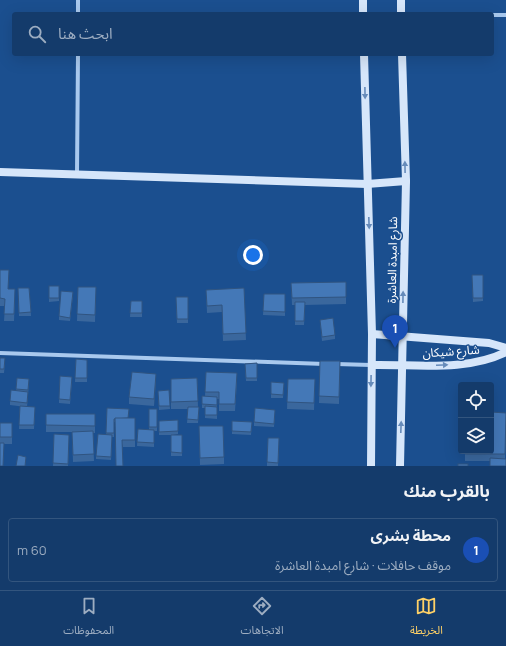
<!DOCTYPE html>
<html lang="ar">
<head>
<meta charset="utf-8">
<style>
	body { margin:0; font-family:Manrope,"Noto Sans Arabic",sans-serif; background:#1d4271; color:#f1f3f6; direction:rtl }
	.controls { position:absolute; right:12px; bottom:12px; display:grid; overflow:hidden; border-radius:4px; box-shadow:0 4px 16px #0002 }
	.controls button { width:36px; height:36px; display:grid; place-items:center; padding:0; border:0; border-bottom:1px solid #33557e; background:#143b6b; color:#f1f3f6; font:20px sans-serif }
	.you { position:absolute; left:253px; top:255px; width:14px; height:14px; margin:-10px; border:3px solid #fff; border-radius:50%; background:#1a73e8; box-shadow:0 0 0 6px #1a73e833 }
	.badge { display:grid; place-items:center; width:26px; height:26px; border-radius:50%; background:#ffd166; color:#fff; font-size:13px; font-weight:700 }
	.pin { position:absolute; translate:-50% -33px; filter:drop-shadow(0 1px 2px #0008) }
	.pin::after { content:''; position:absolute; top:21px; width:14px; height:12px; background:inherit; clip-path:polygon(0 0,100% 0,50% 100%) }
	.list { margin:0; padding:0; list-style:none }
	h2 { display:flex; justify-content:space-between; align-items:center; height:52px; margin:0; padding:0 16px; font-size:17px }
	h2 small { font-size:13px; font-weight:400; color:#9dadc1 }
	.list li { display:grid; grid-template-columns:26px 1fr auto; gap:12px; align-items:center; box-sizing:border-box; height:64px; margin:0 8px 8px; padding:0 8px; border:1px solid #33557e; border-radius:4px }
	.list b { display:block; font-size:15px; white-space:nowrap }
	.list p { margin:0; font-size:13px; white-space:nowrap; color:#9dadc1 }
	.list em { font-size:13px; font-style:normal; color:#9dadc1 }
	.icon { flex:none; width:22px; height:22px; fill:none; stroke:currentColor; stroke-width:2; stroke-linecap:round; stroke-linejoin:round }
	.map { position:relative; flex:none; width:506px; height:466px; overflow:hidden; direction:ltr }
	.search { position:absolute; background:#143b6b; box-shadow:0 4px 16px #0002; left:12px; right:12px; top:12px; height:44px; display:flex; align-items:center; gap:10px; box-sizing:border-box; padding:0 14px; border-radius:4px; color:#9dadc1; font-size:15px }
	.sheet { height:124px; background:#143b6b }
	nav { display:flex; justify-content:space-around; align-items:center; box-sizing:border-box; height:56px; border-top:1px solid #33557e; background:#143b6b; font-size:11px; color:#9dadc1 }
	nav a { display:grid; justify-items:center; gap:2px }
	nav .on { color:#ffd166 }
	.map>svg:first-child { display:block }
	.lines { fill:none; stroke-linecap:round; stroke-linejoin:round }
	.street { stroke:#a9c9ee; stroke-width:4 }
	.secondary { stroke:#d6e6fa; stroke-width:8 }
	.wall { fill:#3a679d }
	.shaded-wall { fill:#305480 }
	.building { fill:#4478b7; stroke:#305480 }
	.oneway { fill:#668bba }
	.labels { text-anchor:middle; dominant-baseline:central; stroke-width:3; stroke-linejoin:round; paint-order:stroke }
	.street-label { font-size:12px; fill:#fff; stroke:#1b4f8f }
</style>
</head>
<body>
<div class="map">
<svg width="506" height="466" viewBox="0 0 506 466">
	<rect width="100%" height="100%" fill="#1b4f8f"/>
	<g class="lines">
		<!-- street -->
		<g class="street">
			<polyline points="78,14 78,0"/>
			<polyline points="492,15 506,15"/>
			<polyline points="77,174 78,54"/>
			<polyline points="0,353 325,364"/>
			<polyline points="336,364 371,365"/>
		</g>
		<!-- secondary -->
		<g class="secondary">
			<polyline points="363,0 363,14"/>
			<polyline points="401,0 401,14"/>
			<polyline points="364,54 372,334 371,466"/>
			<polyline points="0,172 367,184 406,181"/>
			<polyline points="372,334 489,343 506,348"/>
			<path d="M372,365C415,364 466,372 506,352"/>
			<polyline points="400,466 406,181 402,54"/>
		</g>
	</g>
	<!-- wall -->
	<g class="wall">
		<polygon points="0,270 8,289 15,296 14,321 4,321 5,306 0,306"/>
		<polygon points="472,275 483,275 483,301 473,302"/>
		<polygon points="346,282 346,304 305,305 304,325 295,325 295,305 292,305 291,283"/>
		<polygon points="49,286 59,286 59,301 49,302"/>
		<polygon points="78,287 96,287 95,322 77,321"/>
		<polygon points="18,288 29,288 31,316 19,316"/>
		<polygon points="244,288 246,340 223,341 222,312 207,313 206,290"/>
		<polygon points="264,294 285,294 285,316 263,315"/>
		<polygon points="73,295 70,321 59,320 59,316"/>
		<polygon points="176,297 188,297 188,323 177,323"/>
		<polygon points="131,301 142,301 142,317 130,317"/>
		<polygon points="320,320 335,335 335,339 322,341"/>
		<polygon points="0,358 5,362 4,373 0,373"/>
		<polygon points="76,359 87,360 87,382 75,382"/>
		<polygon points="320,361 340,361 339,404 319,403"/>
		<polygon points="257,363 257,381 246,381 245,364"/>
		<polygon points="206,372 237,381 235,411 219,411 219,399 217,399 217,419 205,418 205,408 202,408 202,396 205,396"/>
		<polygon points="17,378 29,383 27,407 35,407 34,429 19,429 20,406 26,407 10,405 10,401 16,391"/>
		<polygon points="197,378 198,407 199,407 198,423 187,423 188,409 171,409 171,379"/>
		<polygon points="288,379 315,379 314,410 287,409"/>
		<polygon points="72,381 70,404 59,403 59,399"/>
		<polygon points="156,381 154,406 129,404 129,397"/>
		<polygon points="271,382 284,383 283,398 271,398"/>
		<polygon points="169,390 170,409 159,410 158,391"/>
		<polygon points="107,408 128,418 135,418 135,447 123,447 115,422 114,422 114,437 112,437 111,460 96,459 96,456 106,434"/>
		<polygon points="149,409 157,409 157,431 154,431 154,447 137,446 138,429 149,430"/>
		<polygon points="275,410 274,427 254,426 254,422"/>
		<polygon points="506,413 505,459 490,461 465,461 465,451"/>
		<polygon points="46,414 95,414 95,433 93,433 94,461 73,462 72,432 46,432"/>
		<polygon points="178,420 178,434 173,435 182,435 182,456 171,456 171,435 159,435 159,421"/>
		<polygon points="232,421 252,422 251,435 232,434"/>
		<polygon points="0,423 12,423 12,444 4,444 0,466"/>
		<polygon points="199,426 224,457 224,464 200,465"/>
		<polygon points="54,434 69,435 68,466 53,466"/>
		<polygon points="279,438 278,466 267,466 267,462"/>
	</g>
	<!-- shaded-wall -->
	<polygon class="shaded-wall" points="156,374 156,381 154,406 154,399"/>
	<!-- building -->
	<g class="building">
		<polygon points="0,270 9,270 8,289 15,289 14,314 4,314 5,299 0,298"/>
		<polygon points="472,275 483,275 483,298 473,298"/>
		<polygon points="346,282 346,297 292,298 291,283"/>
		<rect x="49" y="286" width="10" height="12"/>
		<polygon points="78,287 96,287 95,315 77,314"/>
		<polygon points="18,288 29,288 31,312 19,313"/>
		<polygon points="244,288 246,333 223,334 222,305 207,306 206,290"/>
		<polygon points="61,291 73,292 70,318 59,316"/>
		<polygon points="264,294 285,294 285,312 263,311"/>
		<polygon points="176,297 188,297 188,319 177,319"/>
		<polygon points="131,301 142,301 142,313 130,313"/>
		<polygon points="295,302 305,302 304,321 295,321"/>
		<polygon points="333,318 335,335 322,337 320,320"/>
		<polygon points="0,358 5,358 4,369 0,369"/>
		<polygon points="76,359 87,360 87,378 75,378"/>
		<polygon points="320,361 340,361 339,397 319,396"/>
		<polygon points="257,363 257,378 246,378 245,364"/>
		<polygon points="132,372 156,374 154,399 129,397"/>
		<polygon points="206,372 237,373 235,404 219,404 219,392 205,392"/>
		<polygon points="60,376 72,377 70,400 59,399"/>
		<polygon points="17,378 29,379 28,390 16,389"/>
		<polygon points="197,378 198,401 171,402 171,379"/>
		<polygon points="288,379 315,379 314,403 287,402"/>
		<polygon points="271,382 284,383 283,395 271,394"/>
		<polygon points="11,390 28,392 27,403 10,401"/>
		<polygon points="169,390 170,406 159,406 158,391"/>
		<polygon points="202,396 217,397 217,405 202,404"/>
		<polygon points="20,406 35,407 34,425 19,425"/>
		<polygon points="205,406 217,407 217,415 205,415"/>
		<polygon points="188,407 199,407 198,420 187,419"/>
		<polygon points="107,408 129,409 128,418 114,419 114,433 106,433"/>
		<polygon points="255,408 275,410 274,424 254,422"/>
		<rect x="149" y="409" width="8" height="18"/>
		<polygon points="491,412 506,413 505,454 465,454 465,451 491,451"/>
		<polygon points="46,414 95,414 95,426 46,425"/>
		<polygon points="115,418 135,418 135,440 122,440 123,466 116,466"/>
		<polygon points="178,420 178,431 159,432 159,421"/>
		<polygon points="232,421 252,422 251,432 232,431"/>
		<rect x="0" y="423" width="12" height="14"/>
		<polygon points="199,426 223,426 224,457 200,458"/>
		<polygon points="138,429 154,430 154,443 137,442"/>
		<polygon points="93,431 94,454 73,455 72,432"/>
		<polygon points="54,434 69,435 68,464 53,463"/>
		<polygon points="98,434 112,435 111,457 96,456"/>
		<polygon points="171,435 182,435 182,453 171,452"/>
		<polygon points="268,438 279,438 278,463 267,462"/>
		<polygon points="0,443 4,443 3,466 0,466"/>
		<polygon points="18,455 26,457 25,466 16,466"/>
		<polygon points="490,458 506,459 506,466 490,466"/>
		<rect x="458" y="464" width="10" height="2"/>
	</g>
	<!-- one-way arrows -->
	<defs><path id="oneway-solid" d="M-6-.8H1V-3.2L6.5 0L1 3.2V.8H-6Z"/></defs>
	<g class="oneway">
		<use href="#oneway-solid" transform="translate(365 93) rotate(89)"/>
		<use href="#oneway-solid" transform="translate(405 167) rotate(-91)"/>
		<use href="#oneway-solid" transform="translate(369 223) rotate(88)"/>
		<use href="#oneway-solid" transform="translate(403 297) rotate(-89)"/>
		<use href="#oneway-solid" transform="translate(442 365) rotate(-3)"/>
		<use href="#oneway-solid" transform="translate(371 381) rotate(91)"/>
		<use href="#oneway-solid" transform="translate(401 427) rotate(-88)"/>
	</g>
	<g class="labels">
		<!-- street labels -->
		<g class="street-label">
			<text transform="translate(392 260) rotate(-89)">شارع امبدة العاشرة</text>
			<text transform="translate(451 351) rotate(-4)">شارع شيكان</text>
		</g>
	</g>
</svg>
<div class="controls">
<button><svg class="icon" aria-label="locate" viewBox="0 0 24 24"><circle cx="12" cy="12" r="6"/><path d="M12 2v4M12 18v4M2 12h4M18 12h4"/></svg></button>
<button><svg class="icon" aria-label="layers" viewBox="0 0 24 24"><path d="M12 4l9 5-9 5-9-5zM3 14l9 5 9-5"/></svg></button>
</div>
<div class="you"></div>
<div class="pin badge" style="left:395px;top:348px;background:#1a4fb4">1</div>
<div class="search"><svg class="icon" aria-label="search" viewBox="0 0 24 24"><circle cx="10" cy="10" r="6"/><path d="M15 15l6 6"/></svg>ابحث هنا</div>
</div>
<section class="sheet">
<h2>بالقرب منك<small></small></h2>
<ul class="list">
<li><span class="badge" style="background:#1a4fb4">1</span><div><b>محطة بشرى</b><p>موقف حافلات · شارع امبدة العاشرة</p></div><em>60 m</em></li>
</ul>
</section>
<nav>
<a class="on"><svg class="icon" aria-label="map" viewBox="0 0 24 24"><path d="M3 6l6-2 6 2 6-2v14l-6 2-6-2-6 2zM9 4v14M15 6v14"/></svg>الخريطة</a>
<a><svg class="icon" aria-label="directions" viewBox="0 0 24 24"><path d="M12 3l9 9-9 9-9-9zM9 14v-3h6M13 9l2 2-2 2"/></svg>الاتجاهات</a>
<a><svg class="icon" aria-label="saved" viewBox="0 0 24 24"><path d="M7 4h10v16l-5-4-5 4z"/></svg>المحفوظات</a>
</nav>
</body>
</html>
